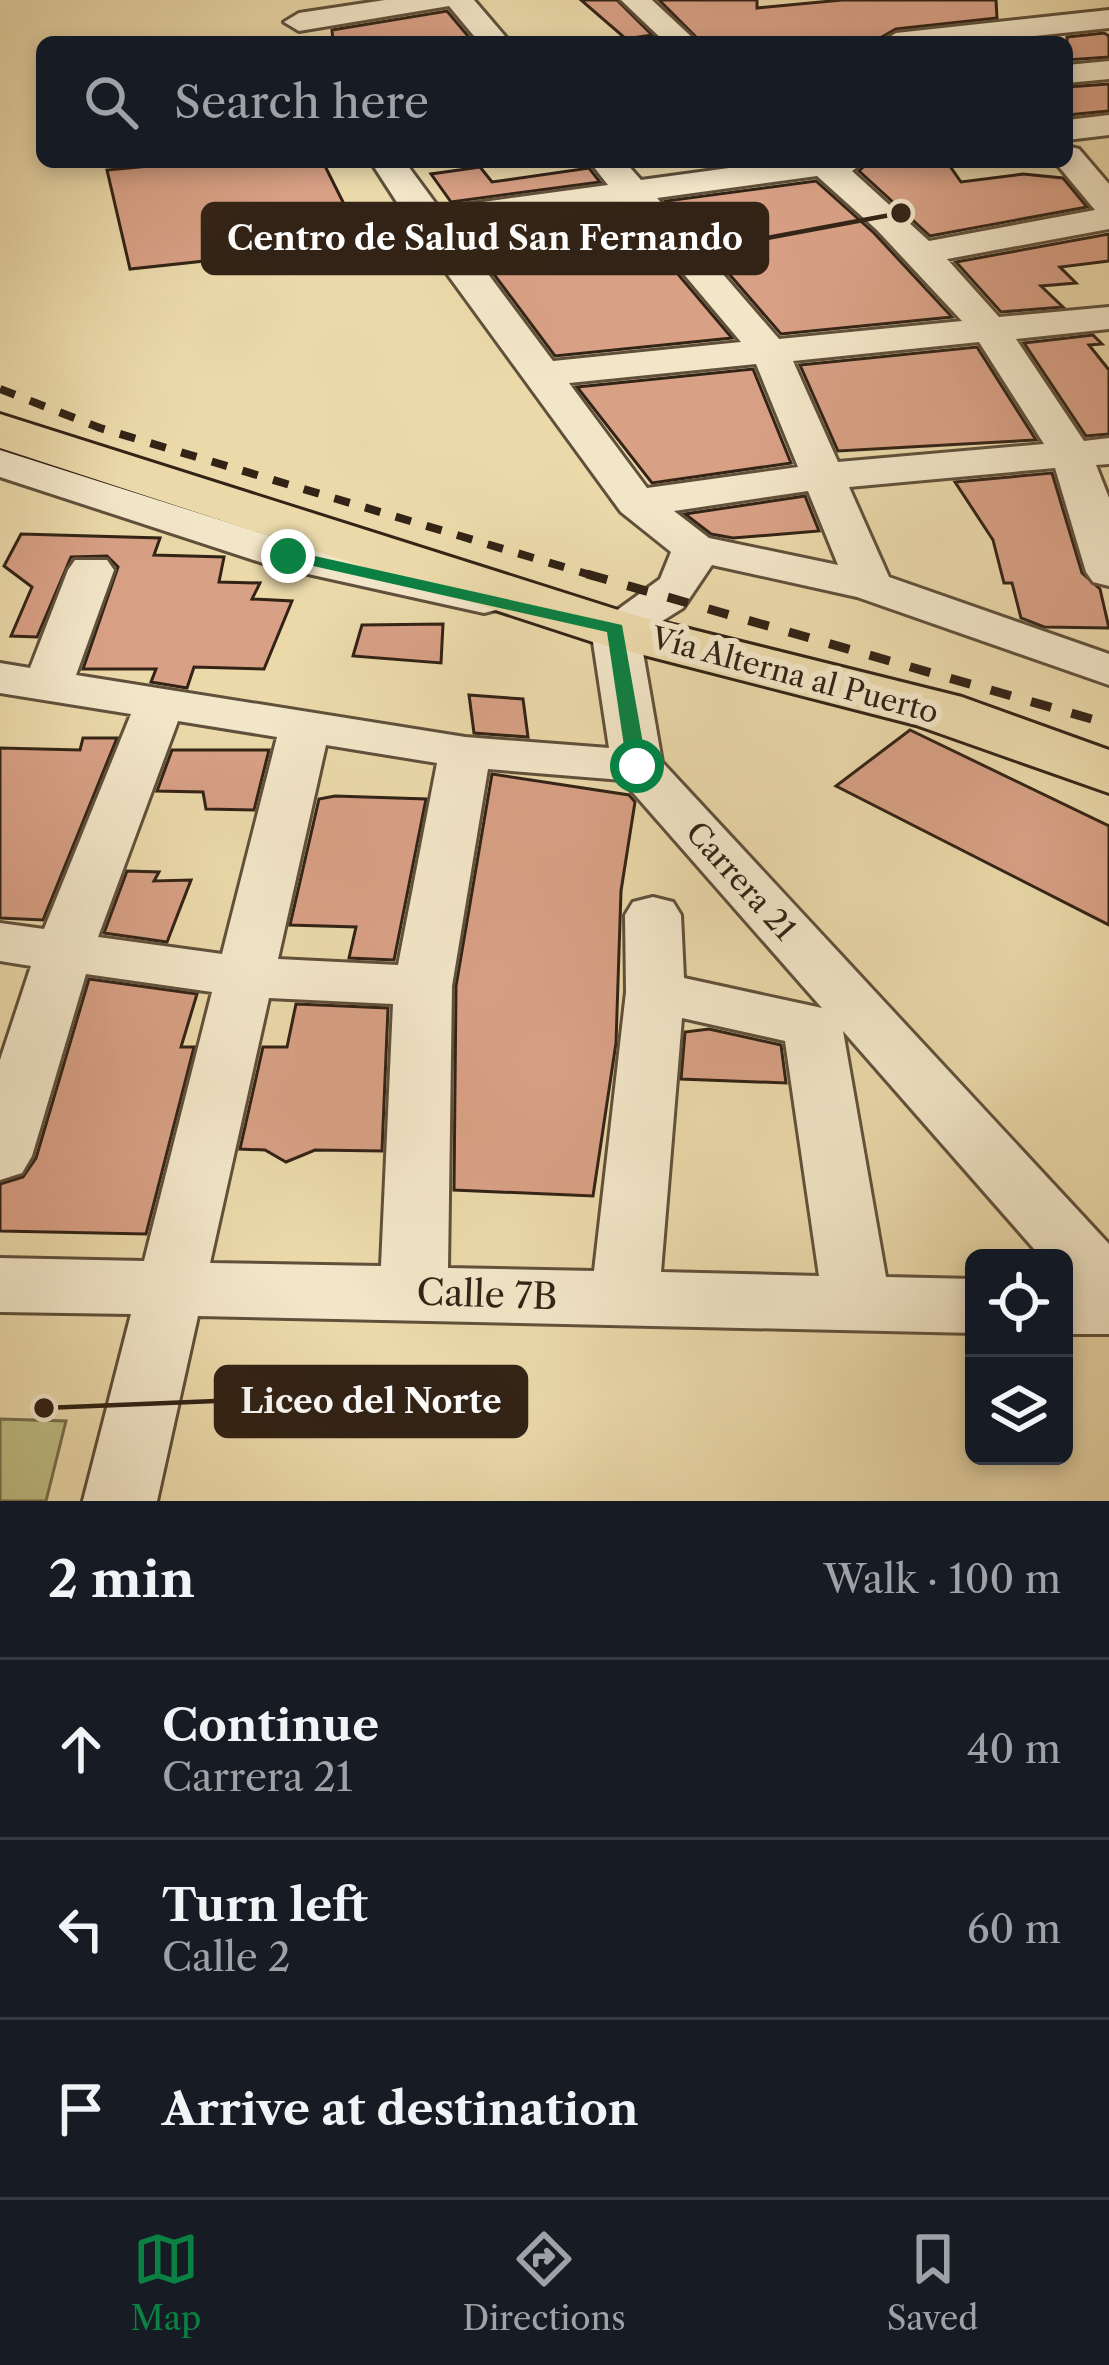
<!DOCTYPE html>
<html lang="en">
<head>
<meta charset="utf-8">
<style>
	body { margin:0; font-family:"Libre Caslon Text",serif; background:#20242c; color:#f1f3f6 }
	.controls { position:absolute; right:36px; bottom:36px; display:grid; overflow:hidden; border-radius:18px; box-shadow:0 6px 18px #0003 }
	.controls button { width:108px; height:108px; display:grid; place-items:center; padding:0; border:0; border-bottom:3px solid #363941; background:#171b24; color:#f1f3f6; font:60px sans-serif }
	.stop { position:absolute; width:36px; height:36px; margin:-27px; border:9px solid #0b8043; border-radius:50%; background:#fff }
	.stop.end { background:#0b8043; border-color:#fff; box-shadow:0 3px 12px #0008 }
	.list { margin:0; padding:0; list-style:none }
	h2 { display:flex; justify-content:space-between; align-items:center; height:156px; margin:0; padding:0 48px; font-size:51px }
	h2 small { font-size:39px; font-weight:400; color:#9ea1a6 }
	.list li { display:grid; grid-template-columns:78px 1fr auto; gap:36px; align-items:center; box-sizing:border-box; height:180px; padding:0 48px; border-top:3px solid #363941 }
	.list b { display:block; font-size:45px; white-space:nowrap }
	.list p { margin:0; font-size:39px; white-space:nowrap; color:#9ea1a6 }
	.list em { font-size:39px; font-style:normal; color:#9ea1a6 }
	.icon { flex:none; width:66px; height:66px; fill:none; stroke:currentColor; stroke-width:2; stroke-linecap:round; stroke-linejoin:round }
	.map { position:relative; flex:none; width:1109px; height:1501px; overflow:hidden }
	.search { position:absolute; background:#171b24; box-shadow:0 6px 18px #0003; left:36px; right:36px; top:36px; height:132px; display:flex; align-items:center; gap:30px; box-sizing:border-box; padding:0 42px; border-radius:18px; color:#9ea1a6; font-size:45px }
	.sheet { height:696px; background:#171b24 }
	nav { display:flex; justify-content:space-around; align-items:center; box-sizing:border-box; height:168px; border-top:3px solid #363941; background:#171b24; font-size:33px; color:#9ea1a6 }
	nav a { display:grid; justify-items:center; gap:6px }
	nav .on { color:#0b8043 }
	.map>svg:first-child { display:block }
	.green { fill:#bfbd84; stroke:#78704d; stroke-width:3 }
	.building { fill:#d8a085; stroke:#322316; stroke-width:3 }
	.lines { fill:none; stroke-linecap:round; stroke-linejoin:round }
	.minor-casing { stroke:#60503b; stroke-width:6 }
	.primary-casing { stroke:#322316; stroke-width:6 }
	.minor { fill:#f2e6c8; fill-rule:evenodd }
	.primary { fill:#ebd9aa; fill-rule:evenodd }
	.rail-far1 { stroke:#322316; stroke-width:8; stroke-dasharray:16 16; stroke-linecap:butt }
	.rail { stroke:#322316; stroke-width:9; stroke-dasharray:21 21; stroke-linecap:butt }
	.route { fill:#0b8043 }
	.labels { text-anchor:middle; dominant-baseline:central; stroke-width:12; stroke-linejoin:round; paint-order:stroke }
	.street-label { font-size:30px; fill:#322316; stroke:#f2e6c8 }
	.near-street-label { font-size:36px; fill:#322316; stroke:#f2e6c8 }
	.leader { fill:none; stroke:#322316; stroke-width:4.5 }
	.callout-dot { fill:#322316; stroke:#f2e6c8; stroke-width:4.5 }
	.callout { fill:#322316; stroke:#322316; stroke-width:4.5 }
	.callout-label { font-size:33px; text-anchor:middle; font-weight:bold; fill:#fff }
</style>
</head>
<body>
<div class="map">
<svg width="1109" height="1501" viewBox="0 0 1109 1501">
	<rect width="100%" height="100%" fill="#ebd9aa"/>
	<filter id="stains"><feTurbulence type="fractalNoise" baseFrequency=".00167" numOctaves="4"/><feColorMatrix values="0 0 0 0 .2 0 0 0 0 .09 0 0 0 0 .02 0 0 0 .5 -.17"/></filter>
	<radialGradient id="worn" r=".72"><stop offset=".6" stop-color="#630" stop-opacity="0"/><stop offset="1" stop-color="#630" stop-opacity=".3"/></radialGradient>
	<!-- green -->
	<polygon class="green" points="0,1419 66,1421 46,1501 0,1501"/>
	<!-- building -->
	<g class="building">
		<polygon points="581,0 617,0 652,35 626,39"/>
		<polygon points="659,0 757,0 757,8 842,0 996,0 997,18 896,29 880,38 834,42 701,42"/>
		<polygon points="447,11 473,42 333,42 332,30"/>
		<polygon points="1104,33 1109,36 1109,57 1067,60 1067,37"/>
		<polygon points="1109,84 1109,111 1067,115 1067,87"/>
		<polygon points="192,162 323,162 364,244 130,269 107,170"/>
		<polygon points="868,162 947,162 961,182 1023,174 1063,178 1087,207 930,236 859,171"/>
		<polygon points="480,167 492,182 589,168 600,182 451,202 431,174"/>
		<polygon points="816,181 874,233 952,317 781,334 666,201"/>
		<polygon points="622,208 732,338 555,356 484,261 493,259 471,229"/>
		<polygon points="1109,234 1109,261 1060,267 1076,283 1041,286 1063,307 1001,312 956,262"/>
		<polygon points="1093,335 1102,344 1089,345 1109,370 1109,434 1086,436 1024,343"/>
		<polygon points="977,347 1036,440 838,451 800,365"/>
		<polygon points="753,369 791,463 652,483 577,387"/>
		<polygon points="1052,473 1082,573 1100,589 1109,628 1044,627 1021,618 1012,583 1004,583 993,540 955,482"/>
		<polygon points="805,496 819,531 733,538 711,534 685,514"/>
		<polygon points="21,534 160,538 154,555 224,557 219,582 260,583 252,599 292,601 264,669 194,667 187,688 151,682 156,669 83,669 118,567 107,556 71,557 37,637 11,636 32,587 4,566"/>
		<polygon points="443,624 441,663 353,656 362,625"/>
		<polygon points="469,695 523,699 528,737 474,733"/>
		<polygon points="910,730 1109,826 1109,925 836,786"/>
		<polygon points="83,738 117,738 43,920 0,918 0,748 80,750"/>
		<polygon points="172,750 269,750 254,810 206,809 203,792 157,791"/>
		<polygon points="492,774 629,795 635,802 621,891 616,1043 593,1196 454,1190 456,986"/>
		<polygon points="335,796 426,799 394,960 349,958 356,927 290,925 319,799"/>
		<polygon points="127,871 159,872 154,881 191,880 167,942 104,933"/>
		<polygon points="89,979 197,994 181,1047 194,1047 146,1234 0,1231 0,1184 23,1177 36,1158"/>
		<polygon points="296,1004 388,1008 382,1151 315,1150 286,1162 265,1150 240,1149 263,1047 287,1047"/>
		<polygon points="709,1029 781,1045 786,1083 681,1079 685,1032"/>
	</g>
	<g class="lines">
		<!-- minor casing -->
		<g class="minor-casing">
			<g id="minor">
				<polygon points="385,0 474,0 510,42 479,42 449,6 299,31 284,22 299,13"/>
				<polygon points="621,0 652,0 697,42 665,42"/>
				<polygon points="1109,10 1109,28 978,42 881,42 896,33"/>
				<polygon points="1109,61 1109,79 1067,83 1067,65"/>
				<polygon points="1109,115 1109,135 1067,140 1067,120"/>
				<path d="M1067,146L1079,149L1109,184V229L947,259L999,317L1109,307V329L1016,339L1084,441L1109,438V464L1096,465L1109,498V586L1093,582L1086,572L1055,468L849,487L889,577L1109,654V685L857,597L712,565L683,608L640,635L662,762L1109,1244V1334H1064V1258H1042L843,1031L886,1277L974,1279V1333L198,1316L157,1501H83L131,1314L0,1312V1258L144,1261L212,992L86,974L32,1156L22,1173L0,1180V1060L31,966L0,961V923L44,929L131,714L0,693V663L30,668L68,570L75,560H107L114,570L76,675L465,737L609,748L591,629L660,579L671,552L621,512L413,227L371,162H405L439,208L608,185L590,162H625L641,180L774,162H864L852,171L929,241L1095,210L1055,162H1067ZM817,176L877,230L962,321L779,339L657,198ZM624,203L741,342L553,361L453,227ZM979,342L1044,444L838,462L793,361ZM756,364L798,467L647,488L569,383ZM808,491L838,565L709,538L674,511ZM178,721L277,737L222,954L98,937ZM326,745L437,763L398,965L278,959ZM488,769L622,780L822,1008L684,978L681,915L673,902L653,897L633,902L625,915L626,992L594,1271L448,1268L452,986ZM269,998L393,1004L381,1266L210,1263ZM682,1018L785,1041L819,1276L661,1272Z"/>
				<polygon points="0,450 299,545 500,589 507,599 500,609 484,613 272,566 0,477"/>
			</g>
		</g>
		<!-- primary casing -->
		<g class="primary-casing">
			<polygon id="primary" points="0,414 637,616 962,697 1109,750 1109,793 916,725 593,642 0,448"/>
		</g>
		<!-- minor -->
		<use href="#minor" class="minor"/>
		<!-- primary -->
		<use href="#primary" class="primary"/>
		<!-- rail-far1 -->
		<polyline class="rail-far1" points="0,389 100,428 597,577"/>
		<!-- rail -->
		<polyline class="rail" points="587,574 1109,724"/>
	</g>
	<!-- route -->
	<polygon class="route" points="288,550 622,625 647,766 637,772 627,766 607,632 282,559"/>
	<g class="labels">
		<!-- street labels -->
		<g class="street-label">
			<text transform="translate(795 675) rotate(15)">Vía Alterna al Puerto</text>
			<text transform="translate(741 881) rotate(48)">Carrera 21</text>
		</g>
		<!-- near-street labels -->
		<g class="near-street-label">
			<text transform="translate(487 1294) rotate(2)">Calle 7B</text>
		</g>
	</g>
	<!-- callouts -->
	<path class="leader" d="M901 213L767 238M44 1408L216 1401"/>
	<g class="callout-dot">
		<circle cx="901" cy="213" r="12"/>
		<circle cx="44" cy="1408" r="12"/>
	</g>
	<g class="callout">
		<rect x="203" y="204" width="564" height="69" rx="12"/>
		<rect x="216" y="1367" width="310" height="69" rx="12"/>
	</g>
	<g class="callout-label">
		<text x="485" y="250">Centro de Salud San Fernando</text>
		<text x="371" y="1413">Liceo del Norte</text>
	</g>
	<rect width="100%" height="100%" filter="url(#stains)"/>
	<rect width="100%" height="100%" fill="url(#worn)"/>
</svg>
<div class="controls">
<button><svg class="icon" aria-label="locate" viewBox="0 0 24 24"><circle cx="12" cy="12" r="6"/><path d="M12 2v4M12 18v4M2 12h4M18 12h4"/></svg></button>
<button><svg class="icon" aria-label="layers" viewBox="0 0 24 24"><path d="M12 4l9 5-9 5-9-5zM3 14l9 5 9-5"/></svg></button>
</div>
<div class="stop" style="left:637px;top:766px"></div>
<div class="stop end" style="left:288px;top:556px"></div>
<div class="search"><svg class="icon" aria-label="search" viewBox="0 0 24 24"><circle cx="10" cy="10" r="6"/><path d="M15 15l6 6"/></svg>Search here</div>
</div>
<section class="sheet">
<h2>2 min<small>Walk · 100 m</small></h2>
<ul class="list">
<li><svg class="icon" aria-label="ahead" viewBox="0 0 24 24"><path d="M12 20V5M6 11l6-6 6 6"/></svg><div><b>Continue</b><p>Carrera 21</p></div><em>40 m</em></li>
<li><svg class="icon" aria-label="left" viewBox="0 0 24 24"><path d="M17 20v-9H6M10 6l-5 5 5 5"/></svg><div><b>Turn left</b><p>Calle 2</p></div><em>60 m</em></li>
<li><svg class="icon" aria-label="arrive" viewBox="0 0 24 24"><path d="M6 21V4h12l-3 4 3 4H6"/></svg><div><b>Arrive at destination</b></div></li>
</ul>
</section>
<nav>
<a class="on"><svg class="icon" aria-label="map" viewBox="0 0 24 24"><path d="M3 6l6-2 6 2 6-2v14l-6 2-6-2-6 2zM9 4v14M15 6v14"/></svg>Map</a>
<a><svg class="icon" aria-label="directions" viewBox="0 0 24 24"><path d="M12 3l9 9-9 9-9-9zM9 14v-3h6M13 9l2 2-2 2"/></svg>Directions</a>
<a><svg class="icon" aria-label="saved" viewBox="0 0 24 24"><path d="M7 4h10v16l-5-4-5 4z"/></svg>Saved</a>
</nav>
</body>
</html>
